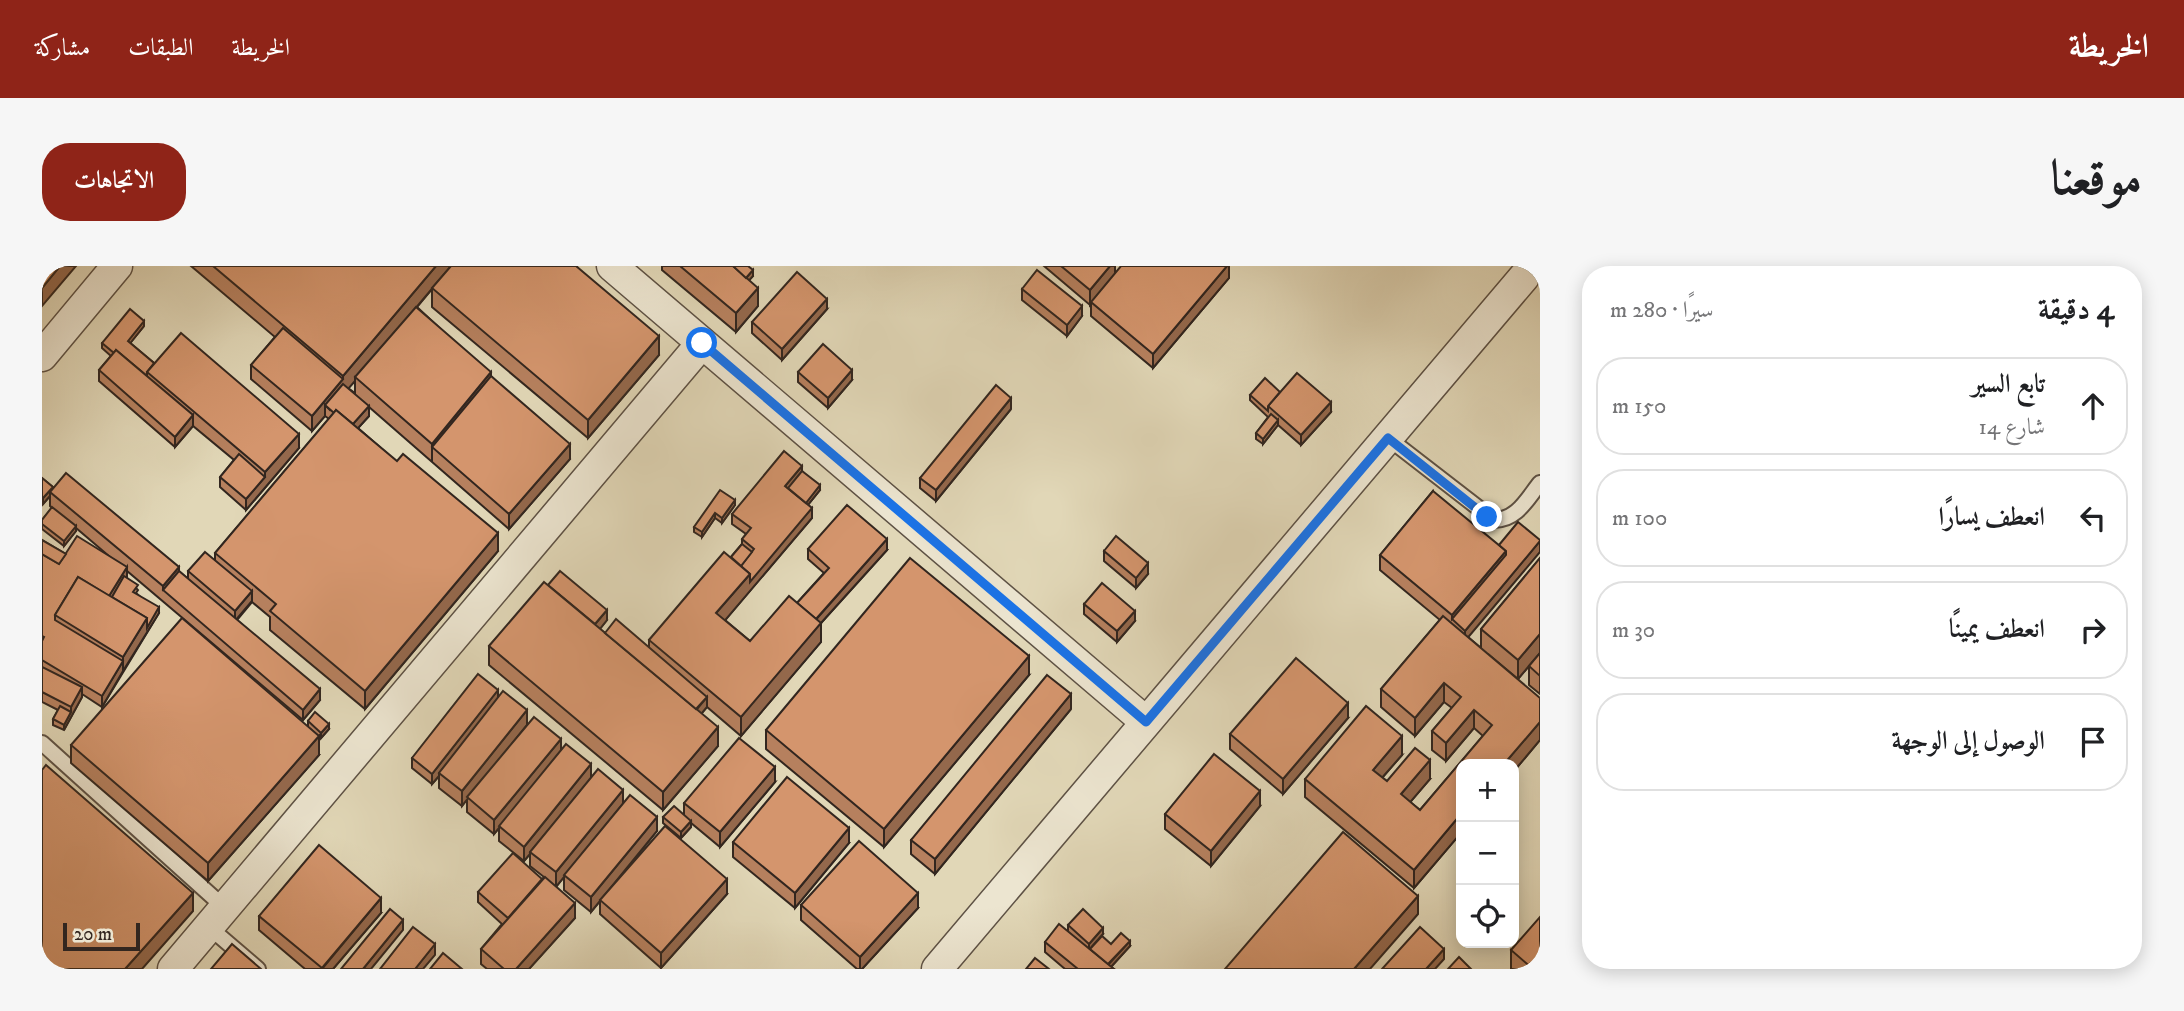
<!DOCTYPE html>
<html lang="ar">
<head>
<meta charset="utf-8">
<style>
	body { margin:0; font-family:"IM FELL DW Pica",Amiri,serif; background:#f6f6f6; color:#202124; direction:rtl }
	.controls { position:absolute; right:21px; bottom:21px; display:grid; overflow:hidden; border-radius:14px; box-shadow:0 4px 18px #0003 }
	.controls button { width:63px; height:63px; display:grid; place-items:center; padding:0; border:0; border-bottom:2px solid #e0e0e0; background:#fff; color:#202124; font:35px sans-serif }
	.scale { position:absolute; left:21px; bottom:18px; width:77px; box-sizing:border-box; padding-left:7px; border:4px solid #32261f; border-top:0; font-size:19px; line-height:24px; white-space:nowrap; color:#32261f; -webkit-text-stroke:5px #ece5d0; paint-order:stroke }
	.stop { position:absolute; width:21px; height:21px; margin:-16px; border:5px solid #1a73e8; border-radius:50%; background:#fff }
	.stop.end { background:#1a73e8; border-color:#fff; box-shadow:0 2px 7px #0008 }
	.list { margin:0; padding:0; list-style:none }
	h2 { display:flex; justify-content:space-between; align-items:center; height:91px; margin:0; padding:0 28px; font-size:30px }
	h2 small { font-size:23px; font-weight:400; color:#757577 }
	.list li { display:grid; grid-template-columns:46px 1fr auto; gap:21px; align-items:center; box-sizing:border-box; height:98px; margin:0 14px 14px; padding:0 14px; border:2px solid #e0e0e0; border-radius:28px }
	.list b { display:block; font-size:26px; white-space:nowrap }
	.list p { margin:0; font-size:23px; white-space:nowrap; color:#757577 }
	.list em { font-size:23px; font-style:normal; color:#757577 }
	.icon { flex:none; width:38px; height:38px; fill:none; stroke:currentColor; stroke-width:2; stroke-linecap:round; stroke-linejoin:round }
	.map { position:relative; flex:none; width:1498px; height:703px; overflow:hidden; direction:ltr; border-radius:28px }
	header { display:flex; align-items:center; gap:42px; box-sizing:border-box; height:98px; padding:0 35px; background:#8f2418; color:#fff }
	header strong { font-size:33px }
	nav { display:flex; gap:38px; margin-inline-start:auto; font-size:24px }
	.intro { display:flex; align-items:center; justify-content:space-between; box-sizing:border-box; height:168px; padding:0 42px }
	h1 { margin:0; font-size:49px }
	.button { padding:18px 32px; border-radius:28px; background:#8f2418; color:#fff; font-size:24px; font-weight:700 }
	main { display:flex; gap:42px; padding:0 42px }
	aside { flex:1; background:#fff; border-radius:28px; box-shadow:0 4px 18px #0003 }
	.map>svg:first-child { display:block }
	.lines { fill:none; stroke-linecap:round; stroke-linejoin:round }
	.lane-casing { stroke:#5e5245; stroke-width:18 }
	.street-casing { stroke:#5e5245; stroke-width:33 }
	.lane { stroke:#ece5d0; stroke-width:14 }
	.street { stroke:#ece5d0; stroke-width:30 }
	.wall { fill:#b6805e; stroke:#32261f; stroke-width:2; fill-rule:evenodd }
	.shaded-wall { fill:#94684c; stroke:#32261f; stroke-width:2 }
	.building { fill:#d4956d; stroke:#32261f; stroke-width:2 }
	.route { stroke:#1a73e8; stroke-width:9 }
</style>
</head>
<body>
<header>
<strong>الخريطة</strong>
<nav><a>الخريطة</a><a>الطبقات</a><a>مشاركة</a></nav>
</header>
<div class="intro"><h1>موقعنا</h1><a class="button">الاتجاهات</a></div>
<main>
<aside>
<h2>4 دقيقة<small>سيرًا · 280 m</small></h2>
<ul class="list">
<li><svg class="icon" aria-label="ahead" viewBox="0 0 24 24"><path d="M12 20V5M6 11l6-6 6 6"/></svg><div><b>تابع السير</b><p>شارع 14</p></div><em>150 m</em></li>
<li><svg class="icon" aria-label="left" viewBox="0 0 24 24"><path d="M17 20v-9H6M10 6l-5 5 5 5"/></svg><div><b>انعطف يسارًا</b></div><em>100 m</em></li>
<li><svg class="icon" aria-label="right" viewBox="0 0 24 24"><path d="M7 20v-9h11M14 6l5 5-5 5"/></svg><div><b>انعطف يمينًا</b></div><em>30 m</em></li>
<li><svg class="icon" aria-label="arrive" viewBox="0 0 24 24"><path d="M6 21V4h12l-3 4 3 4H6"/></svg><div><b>الوصول إلى الوجهة</b></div></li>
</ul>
</aside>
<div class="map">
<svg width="1498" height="703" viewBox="0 0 1498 703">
	<rect width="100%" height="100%" fill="#e1d7b7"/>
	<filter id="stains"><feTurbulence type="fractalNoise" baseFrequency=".00286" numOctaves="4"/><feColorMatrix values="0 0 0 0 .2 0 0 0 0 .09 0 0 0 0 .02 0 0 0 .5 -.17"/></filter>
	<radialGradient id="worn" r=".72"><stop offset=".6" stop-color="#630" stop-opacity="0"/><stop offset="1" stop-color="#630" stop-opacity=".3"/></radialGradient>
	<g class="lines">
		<!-- lane casing -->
		<g class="lane-casing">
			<g id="lane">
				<path d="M1346,172L1452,254C1475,254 1485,233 1498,217"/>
				<polyline points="0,477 183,642"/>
				<polyline points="167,661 216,703"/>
			</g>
		</g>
		<!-- street casing -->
		<g class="street-casing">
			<g id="street">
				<polyline points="570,0 1104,456"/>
				<polyline points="0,90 75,0"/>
				<polyline points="131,703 660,77"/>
				<polyline points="895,703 1482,11"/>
			</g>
		</g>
		<!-- lane -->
		<use href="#lane" class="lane"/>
		<!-- street -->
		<use href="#street" class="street"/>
	</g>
	<!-- wall -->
	<g class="wall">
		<path d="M149,0H534L617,89L546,172L390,41V23L375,41L449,110L528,193L467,263L327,141V150L316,162L456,285L323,443L228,364V351L210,336L195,354L278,434L261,454L85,305V312L96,324L94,327L117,347L60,441L40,428V431L22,464L11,459V453L16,444L0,436V274L24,288L67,290L34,262V265L22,280L0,263V254L10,242L8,240V230L1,238L0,237V212L11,221L137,305L146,313V305L173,294V287L287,153L283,150L270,165L209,113V99L233,71ZM313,115V127L306,122Z"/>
		<polygon points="620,0 706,0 711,10 707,14 716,40 694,66 620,4"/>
		<polygon points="1002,0 1073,0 1073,7 1187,0 1187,12 1111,102 1049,50 1049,37 1048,39"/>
		<polygon points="980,23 1040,50 1025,70 980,34"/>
		<polygon points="785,43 740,94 710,67 710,56"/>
		<polygon points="102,60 88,77 112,97 257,182 204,244 178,221 178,211 192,194 151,160 133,181 57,115 57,104 69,90 60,82 60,77"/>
		<polygon points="756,106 810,114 786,142 756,116"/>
		<polygon points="1238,126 1289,146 1259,179 1236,159 1221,178 1214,173 1214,167 1226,151 1208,134 1208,129"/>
		<polygon points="969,143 894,235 878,222 878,212"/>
		<polygon points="760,205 778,224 766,239 770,252 683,354 708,375 755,337 782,307 766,293 766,283 845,284 779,357 779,376 699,470 665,441 659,448 676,480 621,544 447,399 447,380 506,319 565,354 558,363 563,367 607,381 607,374 689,291 700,278 700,273 704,268 690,258 690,248"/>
		<polygon points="1391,225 1426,371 1439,382 1439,363 1498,292 1498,428 1487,419 1487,400 1476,413 1446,388 1498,474 1472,505 1472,498 1419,498 1419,567 1372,622 1263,531 1263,513 1360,489 1340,512 1345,515 1388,513 1368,536 1378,544 1441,470 1432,462 1404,495 1390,484 1390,465 1410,442 1402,436 1373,470 1339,441 1339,423 1398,354 1338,304 1338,289"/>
		<polygon points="693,234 693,239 680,257 673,252 660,271 652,266 652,261"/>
		<polygon points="1062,285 1106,308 1094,322 1062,295"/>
		<polygon points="1042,338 1093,355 1075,376 1042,348"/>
		<polygon points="987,409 842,581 724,483 724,464"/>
		<polygon points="456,431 485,459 519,484 615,565 572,618 685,628 619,702 558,648 558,635 549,646 522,624 522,611 514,621 533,652 487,703 445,703 439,698 439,683 460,658 436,636 436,626 500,613 502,611 488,600 488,588 482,595 457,575 457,562 452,568 425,546 425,533 420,540 397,522 397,510 390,518 370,502 370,492"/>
		<polygon points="1029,443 893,608 869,588 869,574"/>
		<polygon points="1306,452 1241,528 1188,483 1188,468"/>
		<polygon points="266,455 287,463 279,472 266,461"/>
		<polygon points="29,479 277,489 166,615 29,497"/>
		<polygon points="733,516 678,581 649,557 649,561 639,572 621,557 621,551 642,549 642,537"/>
		<polygon points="1218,540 1169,600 1123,563 1123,548"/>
		<polygon points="691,576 807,577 753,642 691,591"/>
		<polygon points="759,639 876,642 820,703 815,703 759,654"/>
		<polygon points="339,647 291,703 263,703 217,664 217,650"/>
		<polygon points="1026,659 1061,668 1047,683 1069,678 1088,680 1069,701 1072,703 1023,703 1003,686 1003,676 1026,665"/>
		<polygon points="1469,684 1498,703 1469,703"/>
	</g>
	<!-- shaded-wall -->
	<g class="shaded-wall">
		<polygon points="18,0 34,0 0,40 0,22"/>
		<polygon points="394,0 409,0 315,112 313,111 313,115 288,144 283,139 283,150 270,165 270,150 301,113 301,110"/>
		<polygon points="1068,0 1073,0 1073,10 1048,39 1048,24"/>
		<polygon points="1185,0 1187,0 1187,12 1111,102 1111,88"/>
		<polygon points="711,4 711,10 698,25 698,19"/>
		<polygon points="716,22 716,40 694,66 694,47"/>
		<polygon points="785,33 785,43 740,94 740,83"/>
		<polygon points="1040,40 1040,50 1025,70 1025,59"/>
		<polygon points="102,55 102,60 86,80 86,75"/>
		<polygon points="617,70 617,89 546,172 546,154"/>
		<polygon points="810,104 810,114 786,142 786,132"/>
		<polygon points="449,106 449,125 390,181 390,196 390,178"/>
		<polygon points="969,132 969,143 894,235 894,224"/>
		<polygon points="1289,136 1289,146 1259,179 1259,169"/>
		<polygon points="327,140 327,150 308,171 308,161"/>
		<polygon points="151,149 151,160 133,181 133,171"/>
		<polygon points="1236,154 1236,159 1221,178 1221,173"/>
		<polygon points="257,168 257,182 204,244 204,233 223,211 223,206"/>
		<polygon points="528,178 528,193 467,263 467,248"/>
		<polygon points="760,200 760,210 746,227 743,220"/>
		<polygon points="778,219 778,224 761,245 761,240"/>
		<polygon points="11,221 8,226 8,230 1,238 1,232"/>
		<polygon points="693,234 693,239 680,257 680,252"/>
		<polygon points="770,242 770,252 674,365 674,347 708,308"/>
		<polygon points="673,247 673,252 660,271 660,266"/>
		<polygon points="34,260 34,265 22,280 22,275"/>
		<polygon points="456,267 456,285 323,443 323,425"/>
		<polygon points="845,273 845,284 779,357 779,376 699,470 699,451 770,358"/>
		<polygon points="1498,275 1498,286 1423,375 1423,365"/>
		<polygon points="1464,285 1464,299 1410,353 1410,349"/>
		<polygon points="1106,297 1106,308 1094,322 1094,312"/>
		<polygon points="85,301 85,311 68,340 65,333"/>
		<polygon points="137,301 137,316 121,324 121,320"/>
		<polygon points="210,325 210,335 193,355 193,345"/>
		<polygon points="117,341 117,347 81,405 81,391 105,352"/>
		<polygon points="565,344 565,354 549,374 549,363"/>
		<polygon points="1093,345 1093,355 1075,376 1075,365"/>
		<polygon points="1498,368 1498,387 1476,413 1476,394"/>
		<polygon points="987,390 987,409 842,581 842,563"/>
		<polygon points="81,395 81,405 60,441 60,430"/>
		<polygon points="1402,417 1402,436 1373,470 1373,452"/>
		<polygon points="40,421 40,431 22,464 22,459 29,446 29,441"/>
		<polygon points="278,423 278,434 261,454 261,444"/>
		<polygon points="456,424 456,435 397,507 397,510 390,518 390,508"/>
		<polygon points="1029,428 1029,443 893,608 893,593"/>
		<polygon points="665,431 665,441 650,459 650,449"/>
		<polygon points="1306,437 1306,452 1241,528 1241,513"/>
		<polygon points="485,444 485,459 420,540 420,525"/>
		<polygon points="1432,444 1432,462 1404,495 1404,477"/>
		<polygon points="1498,456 1498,474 1472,505 1472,498 1462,498"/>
		<polygon points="287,458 287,463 279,472 279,467"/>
		<polygon points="676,461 676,480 621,544 621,526"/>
		<polygon points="277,470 277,489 166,615 166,597"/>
		<polygon points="1360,470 1360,489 1331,522 1331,504"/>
		<polygon points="519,473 519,488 452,568 452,554"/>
		<polygon points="1388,494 1388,513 1359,547 1359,528"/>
		<polygon points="549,498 549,513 488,586 488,588 482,595 482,581"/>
		<polygon points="733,501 733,516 678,581 678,566"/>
		<polygon points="581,524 581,538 514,621 514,606"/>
		<polygon points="1218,525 1218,540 1169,600 1169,585"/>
		<polygon points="1419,548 1419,567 1372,622 1372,604"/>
		<polygon points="615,551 615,565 549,646 549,631"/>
		<polygon points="649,555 649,561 639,572 639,566"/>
		<polygon points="807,562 807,577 753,642 753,627"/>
		<polygon points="685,613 685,628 619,702 619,687"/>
		<polygon points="151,627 151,645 100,703 83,703"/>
		<polygon points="876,627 876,642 820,703 818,703 818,691"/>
		<polygon points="1376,630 1376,648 1328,703 1312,703"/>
		<polygon points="339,632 339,647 291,703 280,703"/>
		<polygon points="533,637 533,652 487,703 474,703"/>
		<polygon points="361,654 361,664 329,703 321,703"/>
		<polygon points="1061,662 1061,668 1047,684 1047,678"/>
		<polygon points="1088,675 1088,680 1067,703 1066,699"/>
		<polygon points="393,678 393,689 381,703 373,703"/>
		<polygon points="1402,683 1402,693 1393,703 1384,703"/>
	</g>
	<!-- building -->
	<g class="building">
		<polygon points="0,0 18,0 0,22"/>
		<polygon points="171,0 394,0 301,110"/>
		<polygon points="409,0 534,0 617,70 546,154 390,22"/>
		<polygon points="638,0 691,0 716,22 694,47"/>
		<polygon points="691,0 706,0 711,4 704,12"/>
		<polygon points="1019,0 1068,0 1048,24"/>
		<polygon points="1079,0 1185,0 1111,88 1049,36"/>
		<polygon points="995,4 1040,40 1025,59 980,23"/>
		<polygon points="755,6 785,33 740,83 710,56"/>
		<polygon points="374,41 449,106 390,178 313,111"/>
		<polygon points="88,43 102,55 86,75 112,97 105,106 105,110 74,84 72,87 60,77"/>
		<polygon points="241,62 301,113 270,150 209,99"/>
		<polygon points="139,67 257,168 223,206 105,106"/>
		<polygon points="781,78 810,104 786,132 756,106"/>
		<polygon points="74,84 151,149 133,171 57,104"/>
		<polygon points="1255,107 1289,136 1259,169 1226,140"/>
		<polygon points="449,110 528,178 467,248 390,181"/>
		<polygon points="1223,112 1238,126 1226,140 1226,145 1208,129"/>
		<polygon points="301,118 327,140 311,158 294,144 292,147 283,139"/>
		<polygon points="954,119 969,132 894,224 878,212"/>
		<polygon points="294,144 355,195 361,188 456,267 323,425 228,345 234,338 173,287"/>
		<polygon points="1229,148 1236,154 1221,173 1214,167"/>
		<polygon points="742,185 760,200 743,220 770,242 708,316 708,308 699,300 712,283 700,273 709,262 690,248"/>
		<polygon points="197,188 223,211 204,233 178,211"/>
		<polygon points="760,205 778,219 764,237 746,222"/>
		<polygon points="24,207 137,301 121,320 8,226"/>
		<polygon points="0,212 11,221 1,232 0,231"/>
		<polygon points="678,224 693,234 680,252 673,247 660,266 652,261"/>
		<polygon points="1391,225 1464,285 1410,349 1338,289"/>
		<polygon points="805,239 845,273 774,353 755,337 787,302 766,283"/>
		<polygon points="10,241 34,260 22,275 0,258 0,254"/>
		<polygon points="1476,256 1498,274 1498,275 1423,365 1410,353 1464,289 1464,285 1457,279"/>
		<polygon points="35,270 85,301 67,330 36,311 13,349 13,354 81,395 60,430 0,394 0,375 2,371 0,370 0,288 17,298"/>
		<polygon points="1074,270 1106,297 1094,312 1062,285"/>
		<polygon points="0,274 24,288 17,298 0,288"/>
		<polygon points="700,278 710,286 699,300 689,291"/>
		<polygon points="163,286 210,325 193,345 146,305"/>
		<polygon points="682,286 708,308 674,347 708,375 747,330 779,357 699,451 607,374"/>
		<polygon points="868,292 987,390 842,563 724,464"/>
		<polygon points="1498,292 1498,368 1476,394 1439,363"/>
		<polygon points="137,305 278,423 261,444 121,324"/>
		<polygon points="518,305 565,344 553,358 506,319"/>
		<polygon points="82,310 96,319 91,326 117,341 105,362 105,352 70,331"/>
		<polygon points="36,311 105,352 81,391 13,349"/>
		<polygon points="502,316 676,461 621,526 447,380"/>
		<polygon points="1060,317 1093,345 1075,365 1042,338"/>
		<polygon points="1401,350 1498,432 1498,456 1462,498 1419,498 1419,548 1372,604 1263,513 1324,440 1360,470 1331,504 1345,515 1373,482 1388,494 1359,528 1378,544 1450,459 1432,444 1404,477 1390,465 1419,431 1402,417 1373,452 1339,423"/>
		<polygon points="140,352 277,470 166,597 29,479"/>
		<polygon points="574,353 665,431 654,443 563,367"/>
		<polygon points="1498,387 1498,410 1487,400"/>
		<polygon points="1254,392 1306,437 1241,513 1188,468"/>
		<polygon points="0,401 40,421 29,441 0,426"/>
		<polygon points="436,408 456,424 390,508 370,492"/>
		<polygon points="1005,409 1029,428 893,593 869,574"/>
		<polygon points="461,425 485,444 420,525 397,507"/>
		<polygon points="18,440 29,446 22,459 11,453"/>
		<polygon points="273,446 287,458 279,467 266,455"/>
		<polygon points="492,451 519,473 452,554 425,531"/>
		<polygon points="697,472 733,501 678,566 642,537"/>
		<polygon points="524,478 549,498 482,581 457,560"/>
		<polygon points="1172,488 1218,525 1169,585 1123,548"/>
		<polygon points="4,499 151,627 83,703 0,703 0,504"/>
		<polygon points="556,503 581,524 514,606 488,586"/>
		<polygon points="745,511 807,562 753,627 691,576"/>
		<polygon points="588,529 615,551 549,631 522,609"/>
		<polygon points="632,540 649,555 639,566 621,551"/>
		<polygon points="623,560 685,613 619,687 558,634"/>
		<polygon points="1301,566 1376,630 1312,703 1183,703"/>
		<polygon points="817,575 876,627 818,691 759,639"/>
		<polygon points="277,579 339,632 280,702 217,650"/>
		<polygon points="471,587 500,613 466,652 436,626"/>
		<polygon points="503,611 533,637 474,703 462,703 439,683"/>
		<polygon points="348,643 361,654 321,703 299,703"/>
		<polygon points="1041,643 1061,662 1047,678 1026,659"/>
		<polygon points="1498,651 1498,703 1491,703 1469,684"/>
		<polygon points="1017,658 1072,703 1036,703 1003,676"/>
		<polygon points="371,661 393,678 373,703 338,703"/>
		<polygon points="1378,661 1402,683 1384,703 1340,703"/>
		<polygon points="1079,667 1088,675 1066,698 1048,683 1060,670 1069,678"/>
		<polygon points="190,678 219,703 169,703"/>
		<polygon points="401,687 420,703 388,703"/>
		<polygon points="1417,691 1429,703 1406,703"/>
		<polygon points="993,692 1007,703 984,703"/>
	</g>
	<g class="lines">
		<!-- route -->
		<polyline class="route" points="660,77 1104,456 1346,172 1445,251"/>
	</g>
	<rect width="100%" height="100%" filter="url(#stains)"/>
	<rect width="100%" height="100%" fill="url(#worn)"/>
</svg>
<div class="controls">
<button>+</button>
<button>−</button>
<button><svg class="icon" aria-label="locate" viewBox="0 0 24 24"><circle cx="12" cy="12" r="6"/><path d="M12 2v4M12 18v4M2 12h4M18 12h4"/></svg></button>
</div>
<div class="scale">20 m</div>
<div class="stop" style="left:660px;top:77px"></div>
<div class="stop end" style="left:1445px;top:251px"></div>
</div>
</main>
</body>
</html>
